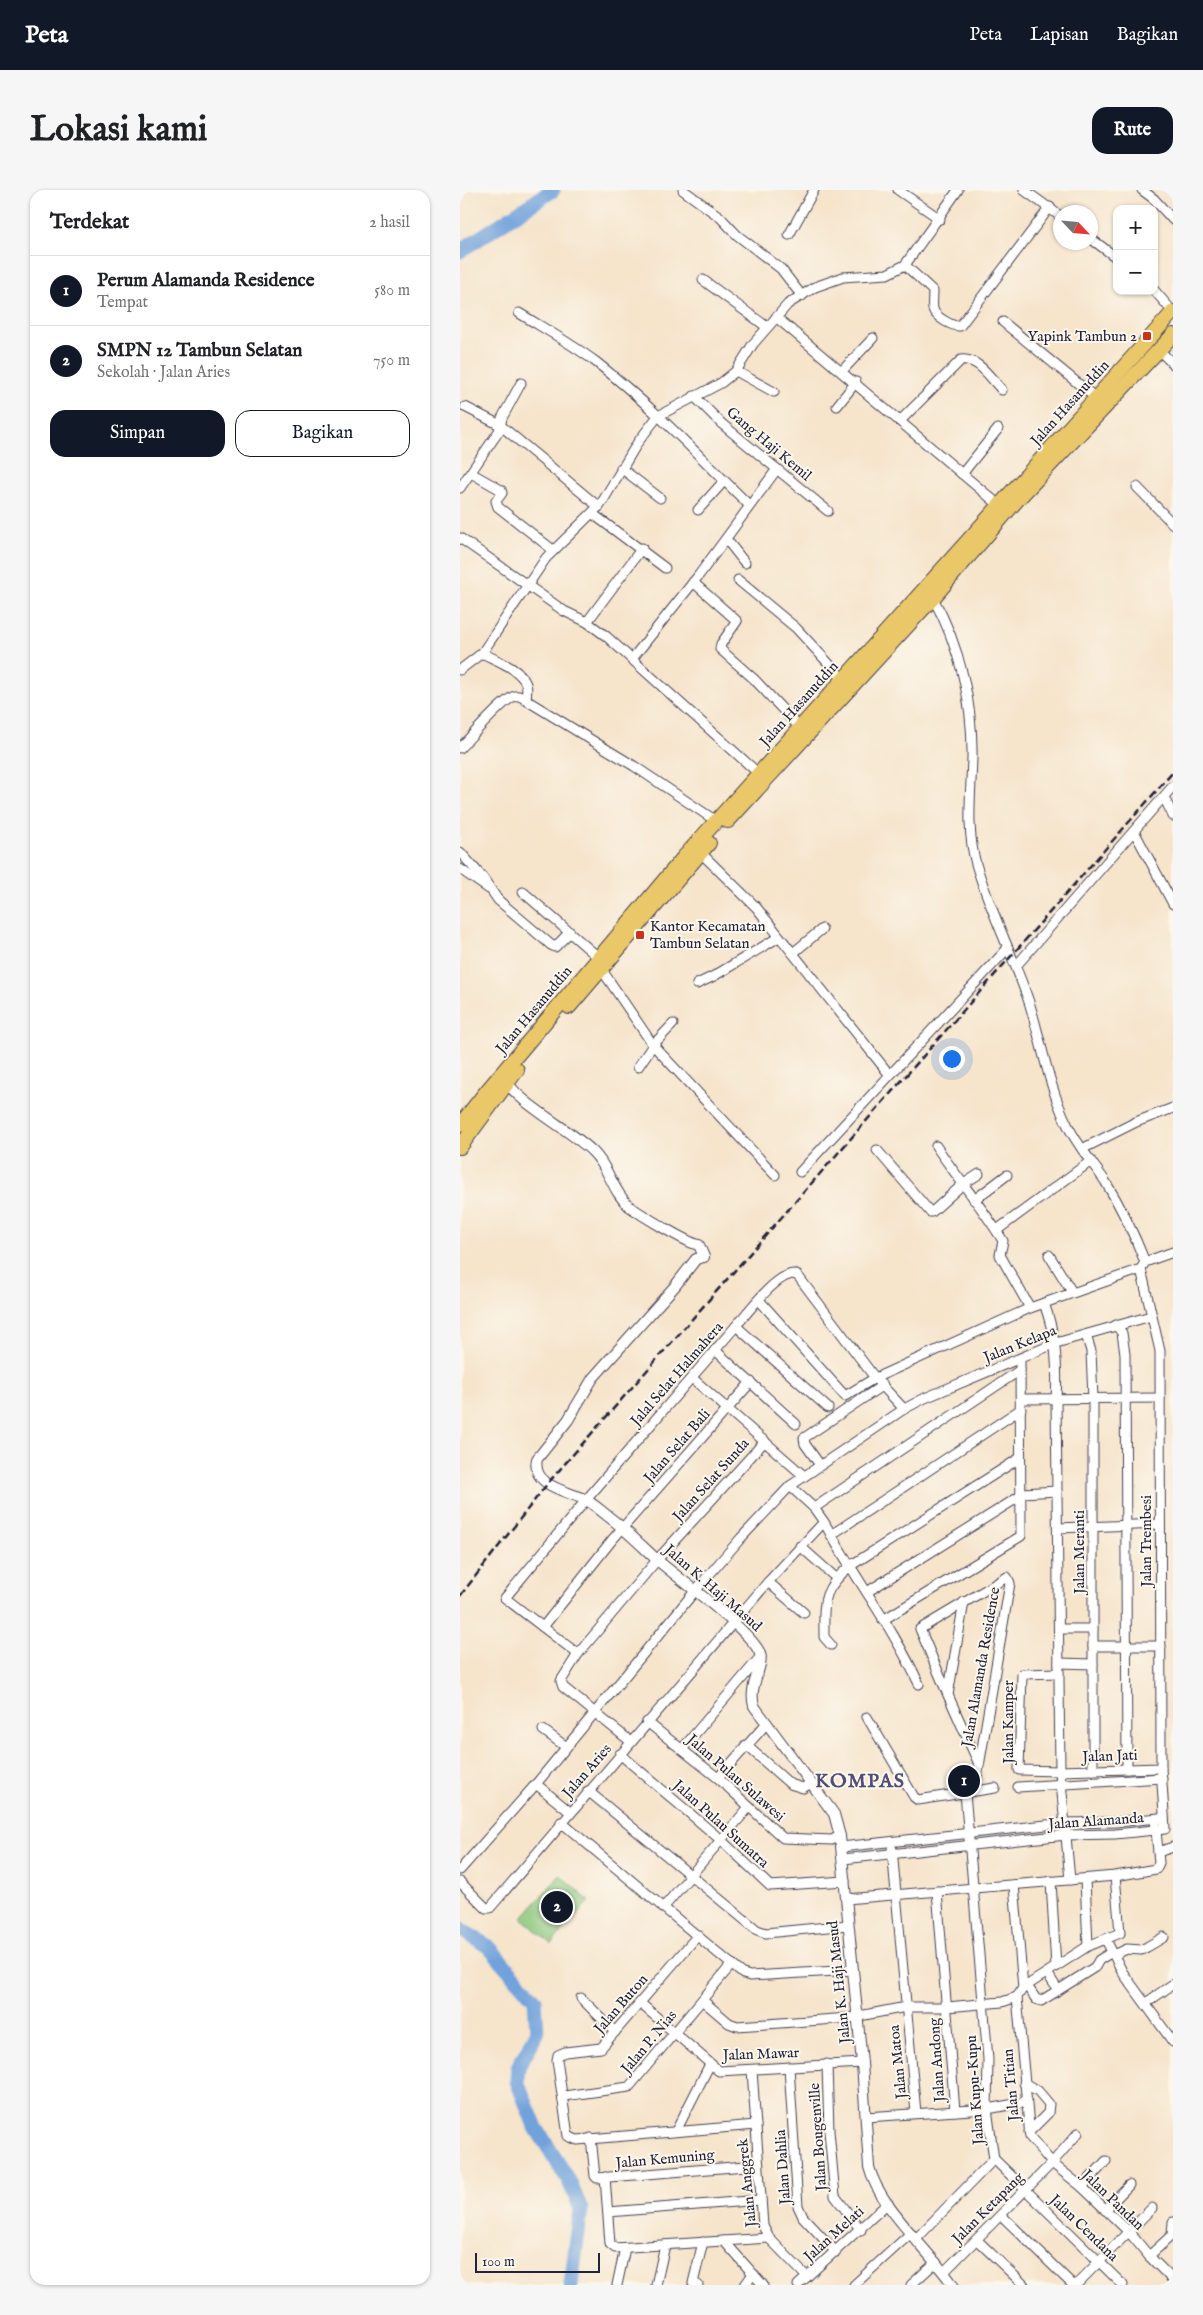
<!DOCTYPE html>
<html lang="id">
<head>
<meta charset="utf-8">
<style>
	body { margin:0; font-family:"IM FELL English",serif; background:#f6f6f6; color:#202124 }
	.controls { position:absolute; right:15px; top:15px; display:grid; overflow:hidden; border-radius:10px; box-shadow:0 1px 4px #0004 }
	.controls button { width:45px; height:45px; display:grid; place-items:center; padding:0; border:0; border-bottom:1px solid #e0e0e0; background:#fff; color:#202124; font:25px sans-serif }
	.compass { position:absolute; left:593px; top:15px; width:45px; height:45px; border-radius:50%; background:#fff; box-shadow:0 1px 4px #0004; rotate:116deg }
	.scale { position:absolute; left:15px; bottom:12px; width:125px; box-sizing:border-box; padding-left:5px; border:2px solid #22223b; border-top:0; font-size:14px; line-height:18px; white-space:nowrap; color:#22223b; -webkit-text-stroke:4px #fbf7ec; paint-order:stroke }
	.you { position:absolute; left:491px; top:868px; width:18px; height:18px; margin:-12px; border:4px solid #fff; border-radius:50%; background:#1a73e8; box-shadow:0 0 0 8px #1a73e833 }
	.badge { display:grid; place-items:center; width:32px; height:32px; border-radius:50%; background:#111827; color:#fff; font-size:16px; font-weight:700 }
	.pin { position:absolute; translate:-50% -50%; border:2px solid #fff; box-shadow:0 1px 5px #0006 }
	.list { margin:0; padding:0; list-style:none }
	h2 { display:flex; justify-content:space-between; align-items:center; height:65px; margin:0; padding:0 20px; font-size:21px }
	h2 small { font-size:16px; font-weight:400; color:#757577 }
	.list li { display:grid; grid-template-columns:32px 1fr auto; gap:15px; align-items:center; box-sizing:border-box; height:70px; padding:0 20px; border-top:1px solid #e0e0e0 }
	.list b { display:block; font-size:19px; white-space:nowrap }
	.list p { margin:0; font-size:16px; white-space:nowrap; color:#757577 }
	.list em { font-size:16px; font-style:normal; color:#757577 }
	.actions { display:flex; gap:10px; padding:15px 20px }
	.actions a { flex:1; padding:11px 0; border:1px solid #111827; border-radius:15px; text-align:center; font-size:18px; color:#111827 }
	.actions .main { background:#111827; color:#fff }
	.map { position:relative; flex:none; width:713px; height:2095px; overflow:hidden; border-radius:15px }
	header { display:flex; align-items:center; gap:30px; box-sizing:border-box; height:70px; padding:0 25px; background:#111827; color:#fff }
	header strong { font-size:24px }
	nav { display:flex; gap:28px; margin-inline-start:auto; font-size:18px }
	.intro { display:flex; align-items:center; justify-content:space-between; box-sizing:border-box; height:120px; padding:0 30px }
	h1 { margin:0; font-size:35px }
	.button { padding:12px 22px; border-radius:15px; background:#111827; color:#fff; font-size:18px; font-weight:700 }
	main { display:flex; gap:30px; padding:0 30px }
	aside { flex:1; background:#fff; border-radius:15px; box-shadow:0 1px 4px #0004 }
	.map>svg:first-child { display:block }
	.green { fill:#8bc87e; stroke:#56755c }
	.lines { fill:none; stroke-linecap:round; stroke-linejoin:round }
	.river { stroke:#71a2db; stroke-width:15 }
	.minor-casing { stroke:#423f51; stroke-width:11 }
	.tertiary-casing { stroke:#423f51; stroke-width:12 }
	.trunk-casing { stroke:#423f51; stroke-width:16 }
	.minor { stroke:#fff; stroke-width:9 }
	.tertiary { stroke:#fff; stroke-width:10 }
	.trunk { stroke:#eac769; stroke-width:14 }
	.rail { stroke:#22223b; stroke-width:2.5; stroke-dasharray:8 4; stroke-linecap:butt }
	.poi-dot { fill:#c8321e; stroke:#fbf7ec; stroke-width:2 }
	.labels { text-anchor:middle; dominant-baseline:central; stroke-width:4; stroke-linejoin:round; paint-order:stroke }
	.poi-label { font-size:15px; fill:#22223b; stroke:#fbf7ec; text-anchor:end }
	.street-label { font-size:15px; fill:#22223b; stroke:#fbf7ec }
	.district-label { font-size:20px; font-weight:bold; letter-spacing:1px; fill:#524f76; stroke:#fbf7ec }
</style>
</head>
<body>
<header>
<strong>Peta</strong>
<nav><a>Peta</a><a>Lapisan</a><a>Bagikan</a></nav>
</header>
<div class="intro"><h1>Lokasi kami</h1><a class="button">Rute</a></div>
<main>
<aside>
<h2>Terdekat<small>2 hasil</small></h2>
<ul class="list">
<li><span class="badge">1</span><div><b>Perum Alamanda Residence</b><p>Tempat</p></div><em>580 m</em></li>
<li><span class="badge">2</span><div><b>SMPN 12 Tambun Selatan</b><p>Sekolah · Jalan Aries</p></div><em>750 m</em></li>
</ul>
<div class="actions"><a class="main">Simpan</a><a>Bagikan</a></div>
</aside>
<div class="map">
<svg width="713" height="2095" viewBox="0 0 713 2095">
	<rect width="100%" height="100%" fill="#fbf7ec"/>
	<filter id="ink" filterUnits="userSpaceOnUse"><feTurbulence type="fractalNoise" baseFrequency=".02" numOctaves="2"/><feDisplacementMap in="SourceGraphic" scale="10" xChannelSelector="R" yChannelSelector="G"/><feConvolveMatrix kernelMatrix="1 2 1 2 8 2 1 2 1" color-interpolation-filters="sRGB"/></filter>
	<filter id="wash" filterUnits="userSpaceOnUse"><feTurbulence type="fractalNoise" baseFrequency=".0096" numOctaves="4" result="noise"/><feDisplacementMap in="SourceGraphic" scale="20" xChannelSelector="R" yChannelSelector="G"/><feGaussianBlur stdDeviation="1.12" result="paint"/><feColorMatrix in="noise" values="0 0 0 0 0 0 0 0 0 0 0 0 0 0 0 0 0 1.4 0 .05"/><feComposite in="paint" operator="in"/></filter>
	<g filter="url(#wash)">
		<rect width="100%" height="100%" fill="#f6e4cb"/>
		<!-- green -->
		<polygon class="green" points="100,1685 129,1711 91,1754 62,1728"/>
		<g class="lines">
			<!-- river -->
			<g class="river">
				<polyline points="0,61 93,0"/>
				<polyline points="0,1739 29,1757 75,1810 77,1843 58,1877 57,1891 75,1936 109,1991 121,2019 111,2095"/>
			</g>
		</g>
	</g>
	<g filter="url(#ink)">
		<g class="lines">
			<!-- minor casing -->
			<g class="minor-casing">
				<g id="minor">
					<polyline points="223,0 260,27 277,45 321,79 342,106"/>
					<polyline points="438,0 480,29"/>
					<polyline points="564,0 600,26"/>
					<polyline points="682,0 694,9 713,30"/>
					<polyline points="329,45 354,0"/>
					<polyline points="630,48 657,68"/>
					<path d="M445,75L473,101C473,107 472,113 473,119C475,127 493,137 500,136L590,17"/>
					<polyline points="243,90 307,137"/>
					<polyline points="694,100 713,122"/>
					<path d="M59,123C85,139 112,154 136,172C191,215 239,266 289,315"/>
					<polyline points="316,127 539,315"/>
					<polyline points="543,132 637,209"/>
					<polyline points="699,160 713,174"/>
					<polyline points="276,181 314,202"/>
					<polyline points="382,181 413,148"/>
					<polyline points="234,206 262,234 368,321"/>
					<polyline points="377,216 396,192"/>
					<polyline points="5,217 40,235 139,317"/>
					<path d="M440,231L501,170C519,168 530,188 542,200"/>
					<polyline points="161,278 200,308"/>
					<polyline points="11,283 41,300 42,303 36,311 38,317 93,360"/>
					<polyline points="502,284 538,239"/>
					<polyline points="677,297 713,334"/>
					<polyline points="0,298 39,241 42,228 61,193"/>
					<polyline points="238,320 264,291"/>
					<polyline points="133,324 205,378"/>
					<polyline points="0,348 104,421 127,432 146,446 298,583"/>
					<polyline points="266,349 285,373"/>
					<polyline points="278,390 336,438 383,489"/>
					<polyline points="233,392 277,431 261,454 260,459 294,489 340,538"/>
					<path d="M473,408C500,456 513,514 512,568C511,604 506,639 516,674C530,721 553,765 569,812C582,853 588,895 607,934C617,955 632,972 645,991C661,1017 674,1044 685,1072"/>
					<polyline points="127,432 182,358"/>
					<path d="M22,463C35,470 60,478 66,494C68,498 66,505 66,510L174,576L256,631"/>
					<polyline points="172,469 239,385 317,279"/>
					<polyline points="0,480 22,463 86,368 141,314 178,252 198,226 261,193 276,181 293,154 328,114 355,97 383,87 427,84 445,75 498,0"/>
					<path d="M0,558C10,548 45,508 55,506C60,505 63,508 66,510"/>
					<polyline points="704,607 713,626"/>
					<polyline points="674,641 713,714"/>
					<polyline points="0,662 23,688 38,710 91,755 95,757 110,742"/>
					<polyline points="241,663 296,717 429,884"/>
					<polyline points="0,679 29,699"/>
					<polyline points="63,702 138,767"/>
					<polyline points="333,763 362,739"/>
					<polyline points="556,776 713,596"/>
					<polyline points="142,780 193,855 315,985"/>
					<polyline points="237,794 254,786 319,747"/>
					<polyline points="178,877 193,855 213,834"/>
					<path d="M476,956C498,989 523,1018 543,1051L540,1065L570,1118"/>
					<polyline points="622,959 676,932 713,918"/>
					<polyline points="417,960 470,1022 472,1022 502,995 519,984"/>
					<polyline points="340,982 548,758"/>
					<polyline points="514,1010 547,985"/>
					<polyline points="537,1040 631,971"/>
					<polyline points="589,1065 612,1102"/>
					<polyline points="299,1110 385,1206 415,1188 570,1118 681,1079"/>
					<path d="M584,1113C596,1146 598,1175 596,1209L600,1581L610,1690"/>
					<polyline points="656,1135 662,1143 665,1164 667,1579"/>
					<polyline points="276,1136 368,1218"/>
					<polyline points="626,1145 631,1161 633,1209 633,1580"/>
					<polyline points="255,1160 336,1234"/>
					<polyline points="232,1188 344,1286"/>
					<polyline points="561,1209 700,1208"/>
					<polyline points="360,1275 345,1254 344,1248 423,1195"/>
					<path d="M330,1296L354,1318L364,1332C394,1387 433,1437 459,1494"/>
					<polyline points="562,1303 597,1301"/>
					<polyline points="354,1318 560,1180"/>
					<polyline points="598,1338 700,1334"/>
					<polyline points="371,1345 561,1219"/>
					<polyline points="340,1356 376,1388"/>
					<polyline points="308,1392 344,1423"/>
					<polyline points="407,1402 562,1305"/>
					<polyline points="423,1430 561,1346 560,1170"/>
					<polyline points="83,1437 152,1350 291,1192"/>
					<polyline points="599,1439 633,1439"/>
					<path d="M371,1455L364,1447C364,1411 361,1401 390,1376L560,1268"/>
					<polyline points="633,1456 701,1456"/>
					<path d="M118,1464L45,1408L126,1310L276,1136C288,1122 316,1084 334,1084L338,1086L415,1188L444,1219"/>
					<polyline points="599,1473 633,1474"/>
					<polyline points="599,1483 562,1484 559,1580 600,1581 701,1578"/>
					<polyline points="488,1505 504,1412"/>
					<polyline points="407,1527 454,1607 458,1610 535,1598"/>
					<polyline points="187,1532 258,1588 323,1648 372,1650 380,1646"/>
					<polyline points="83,1540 105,1556"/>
					<polyline points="170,1551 103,1497 101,1491 118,1464 197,1370 305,1251"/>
					<polyline points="286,1555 330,1594 343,1598 351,1593"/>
					<polyline points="223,1558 301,1466"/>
					<polyline points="160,1564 261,1650 310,1696 385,1691"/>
					<polyline points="258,1588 307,1533"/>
					<polyline points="76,1594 110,1622"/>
					<polyline points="558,1597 702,1588"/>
					<polyline points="515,1600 550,1393 547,1387 460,1439 488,1505 518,1572"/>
					<polyline points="128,1601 297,1740 306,1743 388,1735"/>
					<polyline points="505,1603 528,1869 527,1919 534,1969 663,2095"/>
					<polyline points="101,1632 283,1784 290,1786 393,1780"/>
					<polyline points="381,1657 605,1633 655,1632 699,1628"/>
					<polyline points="432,1659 456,1923"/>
					<polyline points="698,1662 713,1657"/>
					<polyline points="383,1669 606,1645 655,1644 705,1639 701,1578 700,1161 681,1079 685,1072 713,1062"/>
					<polyline points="0,1680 76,1594 235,1401 281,1348 330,1296 444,1219 465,1208 596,1153 691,1126"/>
					<polyline points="625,1689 628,1756"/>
					<polyline points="591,1691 596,1777"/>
					<polyline points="0,1692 26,1718 30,1718 308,1392 363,1333"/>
					<polyline points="554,1695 563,1798"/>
					<polyline points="477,1701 495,1921"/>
					<polyline points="386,1709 655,1686 696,1679 699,1673 695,1629"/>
					<polyline points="203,1718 289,1617"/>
					<polyline points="238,1745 141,1858 105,1862 98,1865 97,1870 108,1946 117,1950 296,1935"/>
					<polyline points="646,1750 663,1783 713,1852"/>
					<polyline points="654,1765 667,1759 681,1760 687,1757 704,1747"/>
					<polyline points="587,1783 598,1800"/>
					<polyline points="567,1796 576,1809 581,1811 635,1777 639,1770 652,1762"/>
					<polyline points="557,1807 570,1947 592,1973 622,1997 669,2042 689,2066 713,2090"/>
					<polyline points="121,1808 155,1842"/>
					<polyline points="242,1810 269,1833 277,1836 389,1828 446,1817 487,1817 542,1812 557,1807 563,1798 628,1756 660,1743 655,1686"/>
					<polyline points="180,1813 259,1881 402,1873"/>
					<polyline points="686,1813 713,1794"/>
					<polyline points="367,1874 369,1941 375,2006 401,2040"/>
					<polyline points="329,1877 338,2016 343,2027 376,2062"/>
					<polyline points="292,1880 303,2036 309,2048 347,2087"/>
					<polyline points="564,1893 578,1901 589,1914 588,1923 569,1942"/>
					<polyline points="104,1906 169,1897 272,1774"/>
					<polyline points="406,1927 527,1919 566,1912"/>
					<polyline points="216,1941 250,1874"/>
					<polyline points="131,1948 135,1986 137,1988 298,1975"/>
					<polyline points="145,1987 150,2054 155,2058 309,2048"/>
					<polyline points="622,1997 646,1971"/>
					<polyline points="645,2020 669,1995"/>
					<polyline points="148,2022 301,2010"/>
					<polyline points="541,2025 613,2095"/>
					<polyline points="456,2049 534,1969"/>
					<polyline points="517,2050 564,2095"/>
					<polyline points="264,2051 303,2095"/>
					<polyline points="689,2066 712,2045 713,2032"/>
					<polyline points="484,2082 592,1973 618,1943"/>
					<polyline points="157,2095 165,2058"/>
					<polyline points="196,2095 205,2055"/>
					<polyline points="238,2095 233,2093 243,2052"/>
					<polyline points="285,2095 293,2084"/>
					<polyline points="338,2095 428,2013"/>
					<polyline points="394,2095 451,2043"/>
					<polyline points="451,2095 476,2072"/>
					<polyline points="616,2095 692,2018"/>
				</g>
			</g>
			<!-- tertiary casing -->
			<g class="tertiary-casing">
				<path id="tertiary" d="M45,888C55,912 113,941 133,962C149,977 152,1001 169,1016C180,1024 227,1053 239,1055L244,1067L236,1069L215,1096L133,1188L108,1230L77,1269C71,1296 107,1301 124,1309C133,1313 141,1321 149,1327C166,1340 181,1355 197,1370C217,1387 294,1443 300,1464C304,1477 288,1495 294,1516L374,1624L380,1646L402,1873L409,1977C419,2017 469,2060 493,2095"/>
			</g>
			<!-- trunk casing -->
			<g class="trunk-casing">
				<g id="trunk">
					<polyline points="268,631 473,408 558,309 713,145"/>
					<polyline points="109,817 249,653"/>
					<polyline points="0,935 26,902 224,667 713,122"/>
					<polyline points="0,957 57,880"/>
				</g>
			</g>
			<!-- minor -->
			<use href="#minor" class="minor"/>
			<!-- tertiary -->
			<use href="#tertiary" class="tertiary"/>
			<!-- trunk -->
			<use href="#trunk" class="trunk"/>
			<!-- rail -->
			<polyline class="rail" points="0,1406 88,1293 713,582"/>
		</g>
	</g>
	<!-- markers -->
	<g class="poi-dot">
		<rect x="682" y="141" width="10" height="10" rx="2.5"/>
		<rect x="175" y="740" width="10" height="10" rx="2.5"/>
	</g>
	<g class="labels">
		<!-- poi labels -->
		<g class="poi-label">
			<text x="677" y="146">Yapink Tambun 2</text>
			<text x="190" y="736" text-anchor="start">Kantor Kecamatan<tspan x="190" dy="17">Tambun Selatan</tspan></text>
		</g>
		<!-- street labels -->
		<g class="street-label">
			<text transform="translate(610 213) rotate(-48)">Jalan Hasanuddin</text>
			<text transform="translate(309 254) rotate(40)">Gang Haji Kemil</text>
			<text transform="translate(339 514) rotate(-48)">Jalan Hasanuddin</text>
			<text transform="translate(74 820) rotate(-50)">Jalan Hasanuddin</text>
			<text transform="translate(560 1154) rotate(-22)">Jalan Kelapa</text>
			<text transform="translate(217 1184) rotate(-49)">Jalal Selat Halmahera</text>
			<text transform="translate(217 1256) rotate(-49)">Jalan Selat Bali</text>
			<text transform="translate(251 1290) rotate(-48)">Jalan Selat Sunda</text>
			<text transform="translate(686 1351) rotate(-90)">Jalan Trembesi</text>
			<text transform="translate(619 1362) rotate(-90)">Jalan Meranti</text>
			<text transform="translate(253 1398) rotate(41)">Jalan K. Haji Masud</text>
			<text transform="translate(521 1477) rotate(-80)">Jalan Alamanda Residence</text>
			<text transform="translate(548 1532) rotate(-90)">Jalan Kamper</text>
			<text transform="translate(650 1566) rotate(-2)">Jalan Jati</text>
			<text transform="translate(127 1581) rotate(-49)">Jalan Aries</text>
			<text transform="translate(276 1588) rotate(41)">Jalan Pulau Sulawesi</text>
			<text transform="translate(636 1631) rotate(-4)">Jalan Alamanda</text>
			<text transform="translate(261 1634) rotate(42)">Jalan Pulau Sumatra</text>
			<text transform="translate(379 1792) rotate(-96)">Jalan K. Haji Masud</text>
			<text transform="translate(161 1814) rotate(-49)">Jalan Buton</text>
			<text transform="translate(189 1852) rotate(-50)">Jalan P. Nias</text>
			<text transform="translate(301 1864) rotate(-2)">Jalan Mawar</text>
			<text transform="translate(477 1870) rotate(-94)">Jalan Andong</text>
			<text transform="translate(438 1872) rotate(-96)">Jalan Matoa</text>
			<text transform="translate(551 1895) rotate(-95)">Jalan Titian</text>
			<text transform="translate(515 1900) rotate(-94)">Jalan Kupu-Kupu</text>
			<text transform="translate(358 1947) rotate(-94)">Jalan Bougenville</text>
			<text transform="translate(205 1969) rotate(-5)">Jalan Kemuning</text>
			<text transform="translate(323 1977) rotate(-94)">Jalan Dahlia</text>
			<text transform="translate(287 1993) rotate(-96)">Jalan Anggrek</text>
			<text transform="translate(653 2010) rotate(44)">Jalan Pandan</text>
			<text transform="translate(528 2018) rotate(-45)">Jalan Ketapang</text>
			<text transform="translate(624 2038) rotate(44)">Jalan Cendana</text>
			<text transform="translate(374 2044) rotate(-42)">Jalan Melati</text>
		</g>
		<!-- district labels -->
		<g class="district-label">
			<text x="400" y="1591">KOMPAS</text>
		</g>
	</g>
</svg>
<div class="controls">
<button>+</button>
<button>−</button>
</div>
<svg class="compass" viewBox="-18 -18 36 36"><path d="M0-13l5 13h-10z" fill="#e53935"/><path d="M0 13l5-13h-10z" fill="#757577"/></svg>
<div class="scale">100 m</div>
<div class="you"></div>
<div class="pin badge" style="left:504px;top:1591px">1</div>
<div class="pin badge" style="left:97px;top:1717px">2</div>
</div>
</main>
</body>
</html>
